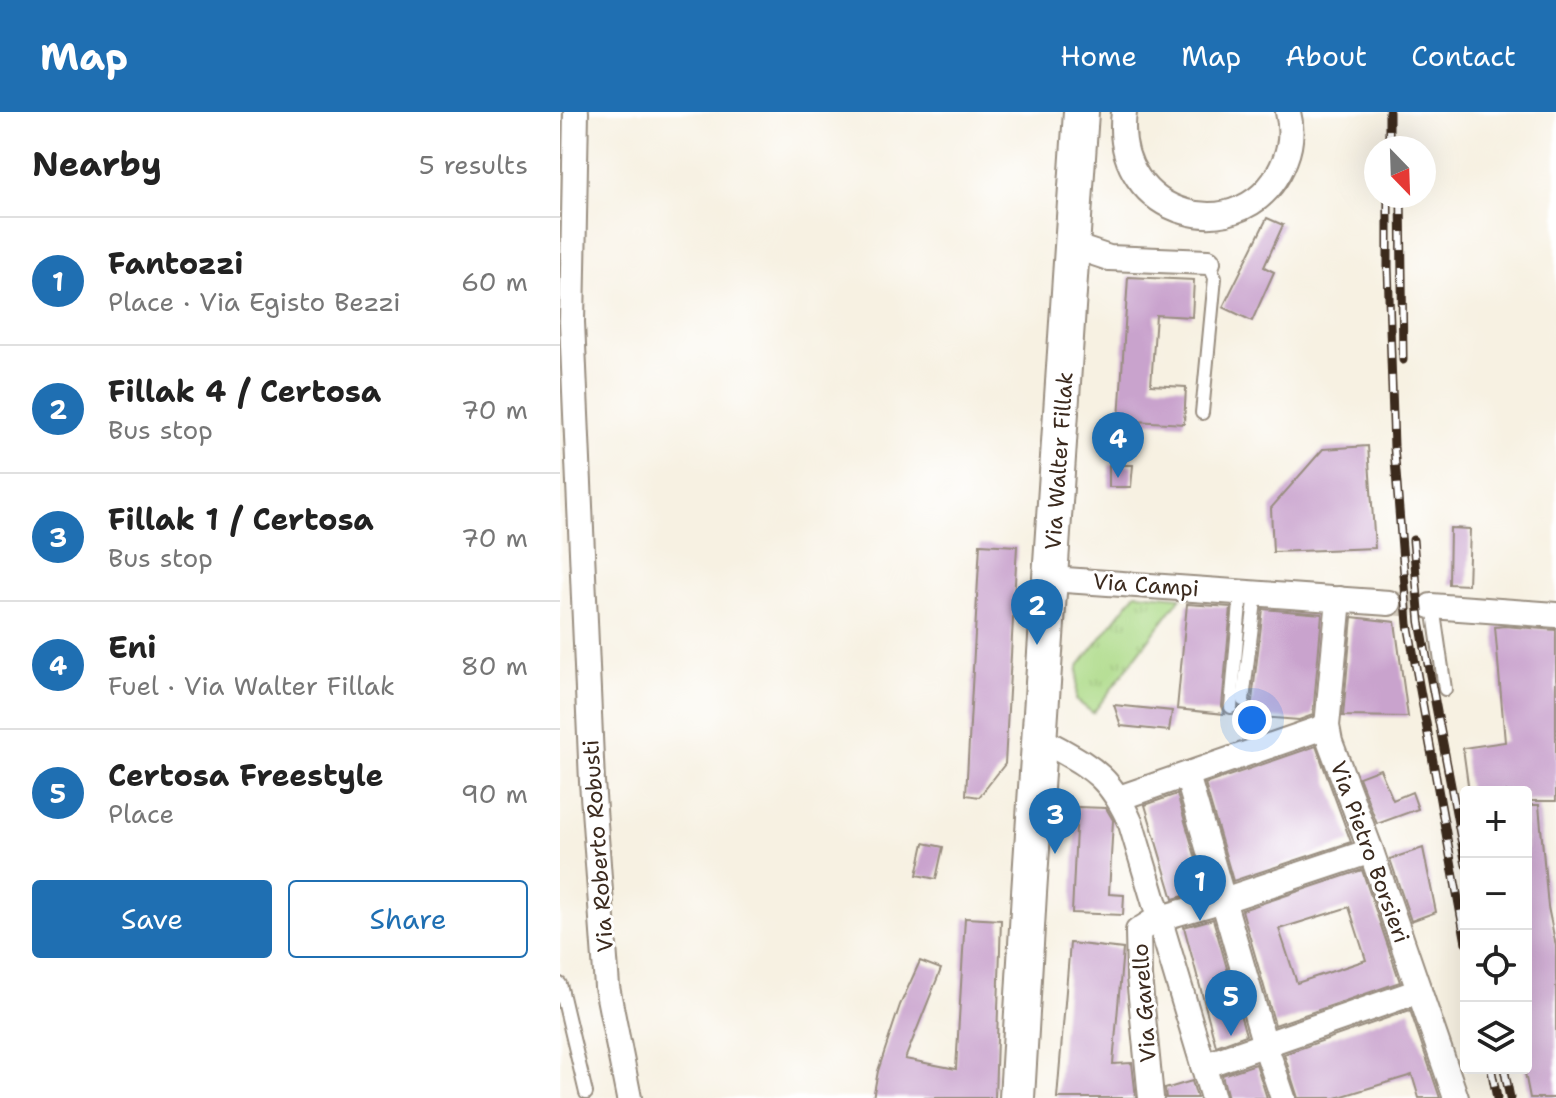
<!DOCTYPE html>
<html lang="en">
<head>
<meta charset="utf-8">
<style>
	body { margin:0; font-family:"Shantell Sans",sans-serif; background:#f6f6f6; color:#222 }
	.controls { position:absolute; right:24px; bottom:24px; display:grid; overflow:hidden; border-radius:8px; box-shadow:0 8px 32px #0002 }
	.controls button { width:72px; height:72px; display:grid; place-items:center; padding:0; border:0; border-bottom:2px solid #e0e0e0; background:#fff; color:#222; font:40px sans-serif }
	.compass { position:absolute; left:804px; top:24px; width:72px; height:72px; border-radius:50%; background:#fff; box-shadow:0 8px 32px #0002; rotate:157deg }
	.you { position:absolute; left:692px; top:608px; width:28px; height:28px; margin:-20px; border:6px solid #fff; border-radius:50%; background:#1a73e8; box-shadow:0 0 0 12px #1a73e833 }
	.badge { display:grid; place-items:center; width:52px; height:52px; border-radius:50%; background:#1f6fb2; color:#fff; font-size:26px; font-weight:700 }
	.pin { position:absolute; translate:-50% -66px; filter:drop-shadow(0 2px 4px #0008) }
	.pin::after { content:''; position:absolute; top:42px; width:28px; height:24px; background:inherit; clip-path:polygon(0 0,100% 0,50% 100%) }
	.list { margin:0; padding:0; list-style:none }
	h2 { display:flex; justify-content:space-between; align-items:center; height:104px; margin:0; padding:0 32px; font-size:34px }
	h2 small { font-size:26px; font-weight:400; color:#767676 }
	.list li { display:grid; grid-template-columns:52px 1fr auto; gap:24px; align-items:center; box-sizing:border-box; height:128px; padding:0 32px; border-top:2px solid #e0e0e0 }
	.list b { display:block; font-size:30px; white-space:nowrap }
	.list p { margin:0; font-size:26px; white-space:nowrap; color:#767676 }
	.list em { font-size:26px; font-style:normal; color:#767676 }
	.actions { display:flex; gap:16px; padding:24px 32px }
	.actions a { flex:1; padding:18px 0; border:2px solid #1f6fb2; border-radius:8px; text-align:center; font-size:28px; color:#1f6fb2 }
	.actions .main { background:#1f6fb2; color:#fff }
	.icon { flex:none; width:44px; height:44px; fill:none; stroke:currentColor; stroke-width:2; stroke-linecap:round; stroke-linejoin:round }
	.map { position:relative; flex:none; width:996px; height:986px; overflow:hidden }
	header { display:flex; align-items:center; gap:48px; box-sizing:border-box; height:112px; padding:0 40px; background:#1f6fb2; color:#fff }
	header strong { font-size:38px }
	nav { display:flex; gap:44px; margin-inline-start:auto; font-size:28px }
	main { display:flex }
	aside { flex:1; background:#fff }
	.map>svg:first-child { display:block }
	.grass { fill:url(#grass-tufts); stroke:#748252; stroke-width:2 }
	.building { fill:#c9a3cd; fill-rule:evenodd }
	.lines { fill:none; stroke-linecap:round; stroke-linejoin:round }
	.street-tunnel { stroke:#d1c9bb; stroke-width:24; stroke-dasharray:24 12; stroke-linecap:butt }
	.lane-casing { stroke:#998e80; stroke-width:16 }
	.street-casing { stroke:#998e80; stroke-width:28 }
	.secondary-casing { stroke:#998e80; stroke-width:38 }
	.lane { stroke:#fff; stroke-width:12 }
	.street { stroke:#fff; stroke-width:24 }
	.secondary { stroke:#fff; stroke-width:34 }
	.rail-casing { stroke:#3b2a1e; stroke-width:9 }
	.rail { stroke:#fff; stroke-width:6; stroke-dasharray:18; stroke-linecap:butt }
	.labels { text-anchor:middle; dominant-baseline:central; stroke-width:6; stroke-linejoin:round; paint-order:stroke }
	.street-label { font-size:22px; fill:#3b2a1e; stroke:#fff }
</style>
</head>
<body>
<header>
<strong>Map</strong>
<nav><a>Home</a><a>Map</a><a>About</a><a>Contact</a></nav>
</header>
<main>
<aside>
<h2>Nearby<small>5 results</small></h2>
<ul class="list">
<li><span class="badge">1</span><div><b>Fantozzi</b><p>Place · Via Egisto Bezzi</p></div><em>60 m</em></li>
<li><span class="badge">2</span><div><b>Fillak 4 / Certosa</b><p>Bus stop</p></div><em>70 m</em></li>
<li><span class="badge">3</span><div><b>Fillak 1 / Certosa</b><p>Bus stop</p></div><em>70 m</em></li>
<li><span class="badge">4</span><div><b>Eni</b><p>Fuel · Via Walter Fillak</p></div><em>80 m</em></li>
<li><span class="badge">5</span><div><b>Certosa Freestyle</b><p>Place</p></div><em>90 m</em></li>
</ul>
<div class="actions"><a class="main">Save</a><a>Share</a></div>
</aside>
<div class="map">
<svg width="996" height="986" viewBox="0 0 996 986">
	<defs>
		<pattern id="grass-tufts" width="24" height="20" patternUnits="userSpaceOnUse" patternTransform="scale(2)"><rect width="24" height="20" fill="#acda86"/><path d="M3 7l-1-3M5 7V3M7 7l1-3M15 17l-1-3M17 17v-4M19 17l1-3" fill="none" stroke="#95bb73"/></pattern>
	</defs>
	<rect width="100%" height="100%" fill="#fff"/>
	<filter id="ink" filterUnits="userSpaceOnUse"><feTurbulence type="fractalNoise" baseFrequency=".0125" numOctaves="2"/><feDisplacementMap in="SourceGraphic" scale="16" xChannelSelector="R" yChannelSelector="G"/><feConvolveMatrix kernelMatrix="1 2 1 2 8 2 1 2 1" color-interpolation-filters="sRGB"/></filter>
	<filter id="wash" filterUnits="userSpaceOnUse"><feTurbulence type="fractalNoise" baseFrequency=".006" numOctaves="4" result="noise"/><feDisplacementMap in="SourceGraphic" scale="32" xChannelSelector="R" yChannelSelector="G"/><feGaussianBlur stdDeviation="1.8" result="paint"/><feColorMatrix in="noise" values="0 0 0 0 0 0 0 0 0 0 0 0 0 0 0 0 0 1.4 0 .05"/><feComposite in="paint" operator="in"/></filter>
	<g filter="url(#wash)">
		<rect width="100%" height="100%" fill="#f7f1e2"/>
		<!-- grass -->
		<polygon class="grass" points="576,481 621,485 533,601 516,588 518,555"/>
		<g id="blocks">
			<!-- building -->
			<g class="building">
				<polygon points="707,106 723,113 704,155 714,160 692,209 663,195"/>
				<polygon points="568,165 634,168 632,205 596,203 591,273 626,275 624,312 559,308"/>
				<polygon points="808,334 815,436 713,440 711,396 763,337"/>
				<polygon points="549,353 573,353 571,375 549,375"/>
				<polygon points="890,416 910,417 908,473 889,472"/>
				<polygon points="420,432 457,434 445,652 419,685 406,683"/>
				<polygon points="627,492 671,495 662,594 665,602 617,597"/>
				<polygon points="703,497 762,502 753,603 739,608 676,603 680,596 690,594 692,589"/>
				<polygon points="792,505 835,510 848,605 783,604"/>
				<polygon points="944,514 996,518 996,689 966,689 966,680 909,680 903,636 945,630 935,515"/>
				<polygon points="554,593 612,599 609,619 561,614"/>
				<polygon points="756,634 791,730 673,769 645,672"/>
				<polygon points="820,657 833,688 852,680 858,697 817,712 799,665"/>
				<polygon points="617,682 645,778 613,787 585,693"/>
				<polygon points="966,693 979,693 988,795 996,834 996,986 970,986 964,956 966,956"/>
				<polygon points="517,695 546,696 553,708 549,782 564,783 563,803 512,801"/>
				<polygon points="364,731 383,735 376,767 357,763"/>
				<polygon points="863,736 876,800 851,809 830,747"/>
				<path d="M802,758L840,870L715,913L682,798ZM789,795L806,848L737,871L719,817Z"/>
				<polygon points="405,806 441,808 435,986 313,986 318,959 340,893 360,849 381,857 345,947 396,957"/>
				<polygon points="653,807 686,923 656,934 624,815"/>
				<polygon points="510,831 563,837 553,952 572,951 576,986 497,986"/>
				<polygon points="850,898 880,986 859,986 852,963 776,986 738,986 724,942"/>
				<polygon points="696,952 707,986 668,986 662,963"/>
				<polygon points="632,969 637,986 606,986 605,977"/>
			</g>
		</g>
	</g>
	<g filter="url(#ink)">
		<use href="#blocks" fill-opacity="0" stroke="#998e80" stroke-width="2"/>
		<g class="lines">
			<!-- street-tunnel -->
			<polyline class="street-tunnel" points="829,491 871,494"/>
			<!-- lane casing -->
			<g class="lane-casing">
				<g id="lane">
					<polyline points="642,301 655,166 648,150"/>
					<polyline points="873,494 885,577"/>
					<polyline points="683,588 696,481"/>
					<polyline points="671,595 681,480"/>
					<polyline points="0,872 26,981"/>
				</g>
			</g>
			<!-- street casing -->
			<g class="street-casing">
				<g id="street">
					<polyline points="16,0 12,210 32,670 47,875 69,986"/>
					<path d="M564,0C550,107 688,143 725,48C731,33 732,16 728,0"/>
					<polyline points="513,134 549,146 648,150"/>
					<polyline points="491,467 829,491"/>
					<polyline points="779,487 767,614 770,630 811,739 896,986"/>
					<polyline points="871,494 996,503"/>
					<path d="M481,627C527,654 548,659 571,712L653,986"/>
					<polyline points="627,663 705,933 723,986"/>
					<polyline points="559,686 767,614"/>
					<polyline points="643,954 859,879"/>
					<polyline points="591,986 579,865 578,819 597,807 664,788 811,739"/>
				</g>
			</g>
			<!-- secondary casing -->
			<g class="secondary-casing">
				<polyline id="secondary" points="457,986 469,781 521,0"/>
			</g>
			<!-- lane -->
			<use href="#lane" class="lane"/>
			<!-- street -->
			<use href="#street" class="street"/>
			<!-- secondary -->
			<use href="#secondary" class="secondary"/>
			<!-- rail casing -->
			<g class="rail-casing">
				<g id="rail">
					<polyline points="829,36 829,0"/>
					<polyline points="828,84 828,155 834,335 848,512 906,831"/>
					<polyline points="841,84 843,248"/>
					<polyline points="853,428 860,510 906,753"/>
					<polyline points="931,956 937,986"/>
					<polyline points="944,956 950,986"/>
				</g>
			</g>
			<!-- rail -->
			<use href="#rail" class="rail"/>
		</g>
	</g>
	<g class="labels">
		<!-- street labels -->
		<g class="street-label">
			<text transform="translate(499 349) rotate(-86)">Via Walter Fillak</text>
			<text transform="translate(586 473) rotate(4)">Via Campi</text>
			<text transform="translate(38 734) rotate(-94)">Via Roberto Robusti</text>
			<text transform="translate(810 740) rotate(70)">Via Pietro Borsieri</text>
			<text transform="translate(584 891) rotate(-94)">Via Garello</text>
		</g>
	</g>
</svg>
<div class="controls">
<button>+</button>
<button>−</button>
<button><svg class="icon" aria-label="locate" viewBox="0 0 24 24"><circle cx="12" cy="12" r="6"/><path d="M12 2v4M12 18v4M2 12h4M18 12h4"/></svg></button>
<button><svg class="icon" aria-label="layers" viewBox="0 0 24 24"><path d="M12 4l9 5-9 5-9-5zM3 14l9 5 9-5"/></svg></button>
</div>
<svg class="compass" viewBox="-18 -18 36 36"><path d="M0-13l5 13h-10z" fill="#e53935"/><path d="M0 13l5-13h-10z" fill="#767676"/></svg>
<div class="you"></div>
<div class="pin badge" style="left:640px;top:809px">1</div>
<div class="pin badge" style="left:477px;top:533px">2</div>
<div class="pin badge" style="left:495px;top:742px">3</div>
<div class="pin badge" style="left:558px;top:366px">4</div>
<div class="pin badge" style="left:671px;top:924px">5</div>
</div>
</main>
</body>
</html>
